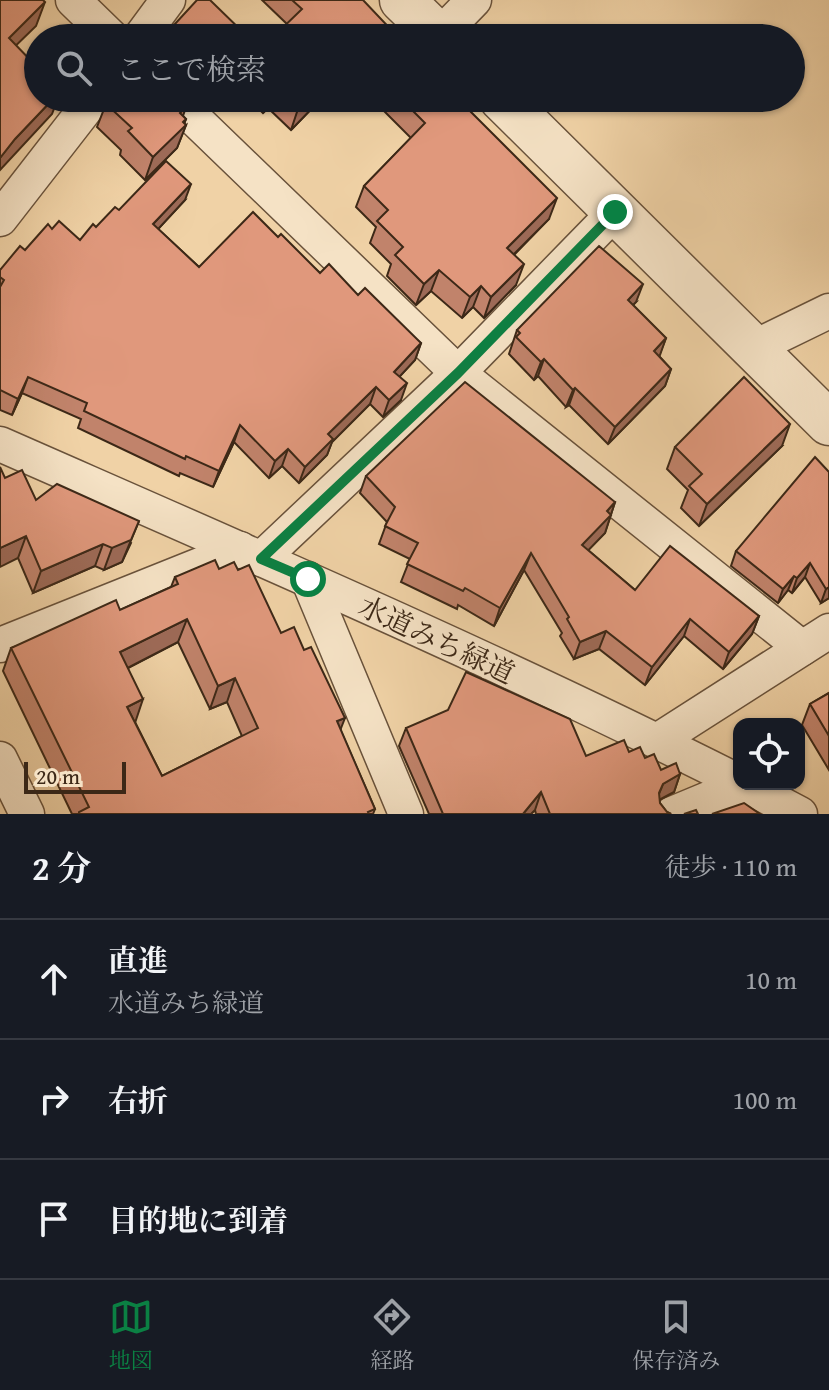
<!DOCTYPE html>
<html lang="ja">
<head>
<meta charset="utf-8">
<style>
	body { margin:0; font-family:"Gentium Book Plus","Noto Serif JP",serif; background:#242831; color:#f1f3f6 }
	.controls { position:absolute; right:24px; bottom:24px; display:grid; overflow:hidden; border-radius:16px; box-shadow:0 2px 6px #0004 }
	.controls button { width:72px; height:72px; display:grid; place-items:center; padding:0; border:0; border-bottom:2px solid #363941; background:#171b24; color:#f1f3f6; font:40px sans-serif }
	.scale { position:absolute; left:24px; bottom:20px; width:102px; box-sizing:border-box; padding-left:8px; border:4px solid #3c2817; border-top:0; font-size:22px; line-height:28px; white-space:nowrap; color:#3c2817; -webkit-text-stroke:6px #f5e2c5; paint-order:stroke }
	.stop { position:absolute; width:24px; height:24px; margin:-18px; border:6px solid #0b8043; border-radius:50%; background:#fff }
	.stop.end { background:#0b8043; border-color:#fff; box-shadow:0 2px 8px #0008 }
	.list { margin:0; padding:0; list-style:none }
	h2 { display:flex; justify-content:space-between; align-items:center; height:104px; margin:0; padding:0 32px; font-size:34px }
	h2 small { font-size:26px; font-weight:400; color:#9ea1a6 }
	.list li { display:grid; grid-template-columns:52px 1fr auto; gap:24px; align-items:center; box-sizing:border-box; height:120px; padding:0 32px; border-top:2px solid #363941 }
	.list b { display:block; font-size:30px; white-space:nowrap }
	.list p { margin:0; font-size:26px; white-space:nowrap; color:#9ea1a6 }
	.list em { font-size:26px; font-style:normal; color:#9ea1a6 }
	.icon { flex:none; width:44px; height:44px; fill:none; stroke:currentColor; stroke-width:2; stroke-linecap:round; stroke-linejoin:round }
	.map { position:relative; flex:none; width:829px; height:814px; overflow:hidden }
	.search { position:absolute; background:#171b24; box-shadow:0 2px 6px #0004; left:24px; right:24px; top:24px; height:88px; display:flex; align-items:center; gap:20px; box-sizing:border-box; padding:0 28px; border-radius:44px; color:#9ea1a6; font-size:30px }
	.sheet { height:464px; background:#171b24 }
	nav { display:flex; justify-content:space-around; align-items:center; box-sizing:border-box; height:112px; border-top:2px solid #363941; background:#171b24; font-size:22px; color:#9ea1a6 }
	nav a { display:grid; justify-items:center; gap:4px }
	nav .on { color:#0b8043 }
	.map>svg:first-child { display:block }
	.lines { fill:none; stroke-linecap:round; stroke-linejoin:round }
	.minor-casing { stroke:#69523b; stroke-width:37 }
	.tertiary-casing { stroke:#69523b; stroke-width:47 }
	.minor { stroke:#f5e2c5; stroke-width:34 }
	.tertiary { stroke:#f5e2c5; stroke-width:44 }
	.wall { fill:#c1836b; stroke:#3c2817; stroke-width:2; fill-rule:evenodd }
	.shaded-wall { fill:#9d6a57; stroke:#3c2817; stroke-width:2 }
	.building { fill:#e0987c; stroke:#3c2817; stroke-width:2; fill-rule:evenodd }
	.route { stroke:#0b8043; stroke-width:10 }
	.labels { text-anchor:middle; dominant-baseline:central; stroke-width:6; stroke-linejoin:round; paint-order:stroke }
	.street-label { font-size:28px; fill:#3c2817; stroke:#f5e2c5 }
</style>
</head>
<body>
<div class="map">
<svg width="829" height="814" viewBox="0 0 829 814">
	<rect width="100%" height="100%" fill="#f0d2a6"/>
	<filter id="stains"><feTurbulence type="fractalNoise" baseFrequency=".0025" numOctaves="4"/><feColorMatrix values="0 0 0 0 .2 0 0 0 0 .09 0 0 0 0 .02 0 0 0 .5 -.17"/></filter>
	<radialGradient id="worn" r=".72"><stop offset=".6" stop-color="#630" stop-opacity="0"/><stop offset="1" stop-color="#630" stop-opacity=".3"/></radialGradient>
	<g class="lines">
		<!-- minor casing -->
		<g class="minor-casing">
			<g id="minor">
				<polyline points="73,0 112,38"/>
				<polyline points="140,38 168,0"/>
				<polyline points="437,38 474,0"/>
				<polyline points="173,98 458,373 802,648"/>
				<polyline points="0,219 94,98"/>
				<polyline points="753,348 829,311"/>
				<path d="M0,444C248,553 497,660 739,782"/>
				<polyline points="261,559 458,373 615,212"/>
				<polyline points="308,579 406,814"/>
				<polyline points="0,645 240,549"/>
				<polyline points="657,741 829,631"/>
				<polyline points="0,759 27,814"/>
				<polyline points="743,784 800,814"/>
				<polyline points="672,814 744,784"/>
			</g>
		</g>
		<!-- tertiary casing -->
		<g class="tertiary-casing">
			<g id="tertiary">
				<polyline points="402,0 441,38"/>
				<polyline points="501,98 829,423"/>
			</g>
		</g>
		<!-- minor -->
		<use href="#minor" class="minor"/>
		<!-- tertiary -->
		<use href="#tertiary" class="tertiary"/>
	</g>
	<!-- wall -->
	<g class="wall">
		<polygon points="262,0 363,0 287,24"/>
		<polygon points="174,25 249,38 169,38"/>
		<polygon points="248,98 322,98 291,130 268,108 263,113"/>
		<polygon points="324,98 335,98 330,103"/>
		<polygon points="371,98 457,98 549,219 514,255 516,285 484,318 473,307 462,318 431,291 416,305 387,276 391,264 370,243 376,227 356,207 364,186 411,138"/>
		<polygon points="106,104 186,107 183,116 186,119 184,124 186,125 177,148 145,180 120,155 121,150 97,127"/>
		<polygon points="185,200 158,229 199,267 278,237 320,273 358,295 421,343 415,360 399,377 401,400 383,417 370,404 332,442 327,455 299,483 282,466 269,478 234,442 213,487 180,473 179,476 78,428 81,419 22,393 12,415 0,410 0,270 52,229 80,240 119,210"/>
		<polygon points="636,302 633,305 666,338 659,356 671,369 665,386 608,444 569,405 566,407 538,376 534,380 509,354 517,330"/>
		<polygon points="782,446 699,526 681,508 688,490 667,469 675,447"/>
		<polygon points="829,472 829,598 821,603 805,577 792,593 788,590 778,603 731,566 736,551"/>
		<polygon points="366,476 615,502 605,533 588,550 635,590 759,616 752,634 723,669 684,636 645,685 599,649 574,659 560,636 562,633 524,570 494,626 458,605 457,609 401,582 410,559 379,544 387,522 360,493"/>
		<polygon points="5,478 36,500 131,543 122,562 104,570 95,566 33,593 18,558"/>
		<path d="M219,569L238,570L281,633L340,729L375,809L373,814H72L3,671L11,648L120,610L171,587L175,577ZM178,642L210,709L227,702L242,736L162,776L135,722L128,668Z"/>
		<polygon points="829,693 829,770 802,725 810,704"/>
		<polygon points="406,728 586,756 629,752 645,758 661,770 680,774 674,792 659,800 660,803 667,812 671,814 536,814 535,810 531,814 429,814 399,746"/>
	</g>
	<!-- shaded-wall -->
	<g class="shaded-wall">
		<polygon points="45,2 36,26 0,61 9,38"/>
		<polygon points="54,98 58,98 52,114 0,170 0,158 15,139"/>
		<polygon points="268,98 272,98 268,108 263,113"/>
		<polygon points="309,98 322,98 291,130 298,109"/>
		<polygon points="186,119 183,127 186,125 177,148 145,180 153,157"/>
		<polygon points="191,184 185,200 147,241 153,224"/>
		<polygon points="557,198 549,219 499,269 507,248"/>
		<polygon points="524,264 516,285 484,318 491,297"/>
		<polygon points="439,270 431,291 416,305 424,284"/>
		<polygon points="643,284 636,302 621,317 628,300"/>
		<polygon points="481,286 473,307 462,318 470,297"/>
		<polygon points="666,338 660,355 648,368 654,351"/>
		<polygon points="421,343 415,360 388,389 394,372"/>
		<polygon points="544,359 538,376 534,380 541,362"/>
		<polygon points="671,369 665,386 608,444 615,427"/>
		<polygon points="28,377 22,393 12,415 18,399"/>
		<polygon points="407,383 401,400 383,417 389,400"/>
		<polygon points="376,387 370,404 332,442 327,455 299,483 305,467 328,434"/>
		<polygon points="575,388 569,405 566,407 573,390"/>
		<polygon points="790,424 782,446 699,526 707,504"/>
		<polygon points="240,425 234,442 213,487 219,471"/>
		<polygon points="288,449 282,466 269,478 275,461"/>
		<polygon points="615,502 605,533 576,563 582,545 607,511"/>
		<polygon points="139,521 122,562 104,570 112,548"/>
		<polygon points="26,536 18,558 0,567 0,548"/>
		<polygon points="103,544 95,566 33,593 41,571"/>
		<polygon points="531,553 524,570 494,626 500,608"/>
		<polygon points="810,563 805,577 792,593 797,578"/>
		<polygon points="794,576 788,590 778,603 783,589"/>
		<polygon points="829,587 829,598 821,603 826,589"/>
		<polygon points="759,616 752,634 723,669 729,652"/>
		<polygon points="187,619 178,642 112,676 120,652"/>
		<polygon points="690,619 684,636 645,685 652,667"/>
		<polygon points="606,631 599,649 574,659 580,642"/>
		<polygon points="235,678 227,702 210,709 218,686"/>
		<polygon points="143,699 135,723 127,707"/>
		<polygon points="345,718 336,741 337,721"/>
		<polygon points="680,774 674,792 657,801 652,811 663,784"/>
		<polygon points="541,792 535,810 531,814 523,814"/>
	</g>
	<!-- building -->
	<g class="building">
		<polygon points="0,0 43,0 45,2 9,38 38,68 38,98 54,98 15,139 0,158"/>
		<polygon points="197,0 210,0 249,38 187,38 174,25"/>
		<polygon points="292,0 363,0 399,38 272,38 302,9"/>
		<polygon points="111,98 177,98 186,107 180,113 186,119 183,122 186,125 153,157 128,131 132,128 106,104"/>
		<polygon points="287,98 309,98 298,109"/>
		<polygon points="400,98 457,98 557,198 507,248 524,264 491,297 481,286 470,297 439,270 424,284 395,255 403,247 377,221 388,210 364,186 425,123"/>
		<polygon points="166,161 191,184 153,224 199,267 253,212 278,237 281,234 320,273 329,264 358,295 365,288 421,343 394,372 407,383 389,400 376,387 328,434 333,439 305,467 288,449 275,461 240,425 219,471 186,456 185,459 84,411 87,403 28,377 18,399 0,390 0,287 4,280 0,277 0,270 20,246 25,250 48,224 52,229 59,221 80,240 93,224 96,227 115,207 119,210"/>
		<polygon points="599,246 643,284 628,300 666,338 654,351 671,369 615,427 575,388 573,390 544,359 541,362 516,337 520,333 517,330"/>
		<polygon points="744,377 790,424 707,504 689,486 702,474 675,447"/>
		<polygon points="465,382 615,502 607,511 611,515 582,545 635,590 670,546 759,616 729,652 690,619 652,667 606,631 580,642 567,619 569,617 531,553 500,608 465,588 463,591 407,564 418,543 385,526 395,507 366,476"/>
		<polygon points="815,457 829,472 829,587 826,589 810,563 797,578 794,576 783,589 736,551"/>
		<polygon points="0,467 5,478 22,470 36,500 57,484 139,521 131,540 112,548 103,544 41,571 26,536 0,548"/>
		<path d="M215,560L219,569L234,562L238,570L249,565L281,633L294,627L304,650L311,647L345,718L337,721L375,809L368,812L369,814H79V812L89,807L11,648L116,600L120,610L178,584L175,577ZM187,619L218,686L235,678L258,728L162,776L127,707L143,699L120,652Z"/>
		<polygon points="466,672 570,719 586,756 624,740 629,752 640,747 645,758 654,754 661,770 676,763 680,774 663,784 659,793 660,803 667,812 671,814 550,814 541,792 523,814 443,814 406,728 448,710"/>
		<polygon points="829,693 829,736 810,704"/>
		<polygon points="744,803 760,814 712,814"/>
		<polygon points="696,810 698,814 684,814"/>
	</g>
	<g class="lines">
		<!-- route -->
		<polyline class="route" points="308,579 261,559 458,373 615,212"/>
	</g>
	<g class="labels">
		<!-- street labels -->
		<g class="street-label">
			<text transform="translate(437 639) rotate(25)">水道みち緑道</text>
		</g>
	</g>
	<rect width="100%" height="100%" filter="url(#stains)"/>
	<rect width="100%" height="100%" fill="url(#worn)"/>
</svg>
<div class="controls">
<button><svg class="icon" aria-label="locate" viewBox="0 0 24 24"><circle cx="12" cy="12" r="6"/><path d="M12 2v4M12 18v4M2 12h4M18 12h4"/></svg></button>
</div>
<div class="scale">20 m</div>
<div class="stop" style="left:308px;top:579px"></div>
<div class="stop end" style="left:615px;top:212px"></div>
<div class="search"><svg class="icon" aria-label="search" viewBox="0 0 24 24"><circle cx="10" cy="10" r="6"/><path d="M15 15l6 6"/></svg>ここで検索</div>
</div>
<section class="sheet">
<h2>2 分<small>徒歩 · 110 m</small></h2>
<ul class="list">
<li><svg class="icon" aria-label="ahead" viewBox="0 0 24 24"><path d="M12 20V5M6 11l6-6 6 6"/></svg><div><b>直進</b><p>水道みち緑道</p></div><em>10 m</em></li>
<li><svg class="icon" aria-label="right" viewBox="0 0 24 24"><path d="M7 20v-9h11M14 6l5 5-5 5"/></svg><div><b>右折</b></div><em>100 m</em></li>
<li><svg class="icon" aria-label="arrive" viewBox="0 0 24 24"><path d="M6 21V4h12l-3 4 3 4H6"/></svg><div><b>目的地に到着</b></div></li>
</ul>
</section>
<nav>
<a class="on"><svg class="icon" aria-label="map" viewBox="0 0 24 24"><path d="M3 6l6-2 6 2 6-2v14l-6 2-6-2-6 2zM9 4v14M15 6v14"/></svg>地図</a>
<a><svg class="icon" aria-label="directions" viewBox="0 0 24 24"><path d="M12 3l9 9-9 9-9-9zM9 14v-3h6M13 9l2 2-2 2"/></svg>経路</a>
<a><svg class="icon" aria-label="saved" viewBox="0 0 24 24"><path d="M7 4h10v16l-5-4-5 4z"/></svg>保存済み</a>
</nav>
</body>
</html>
